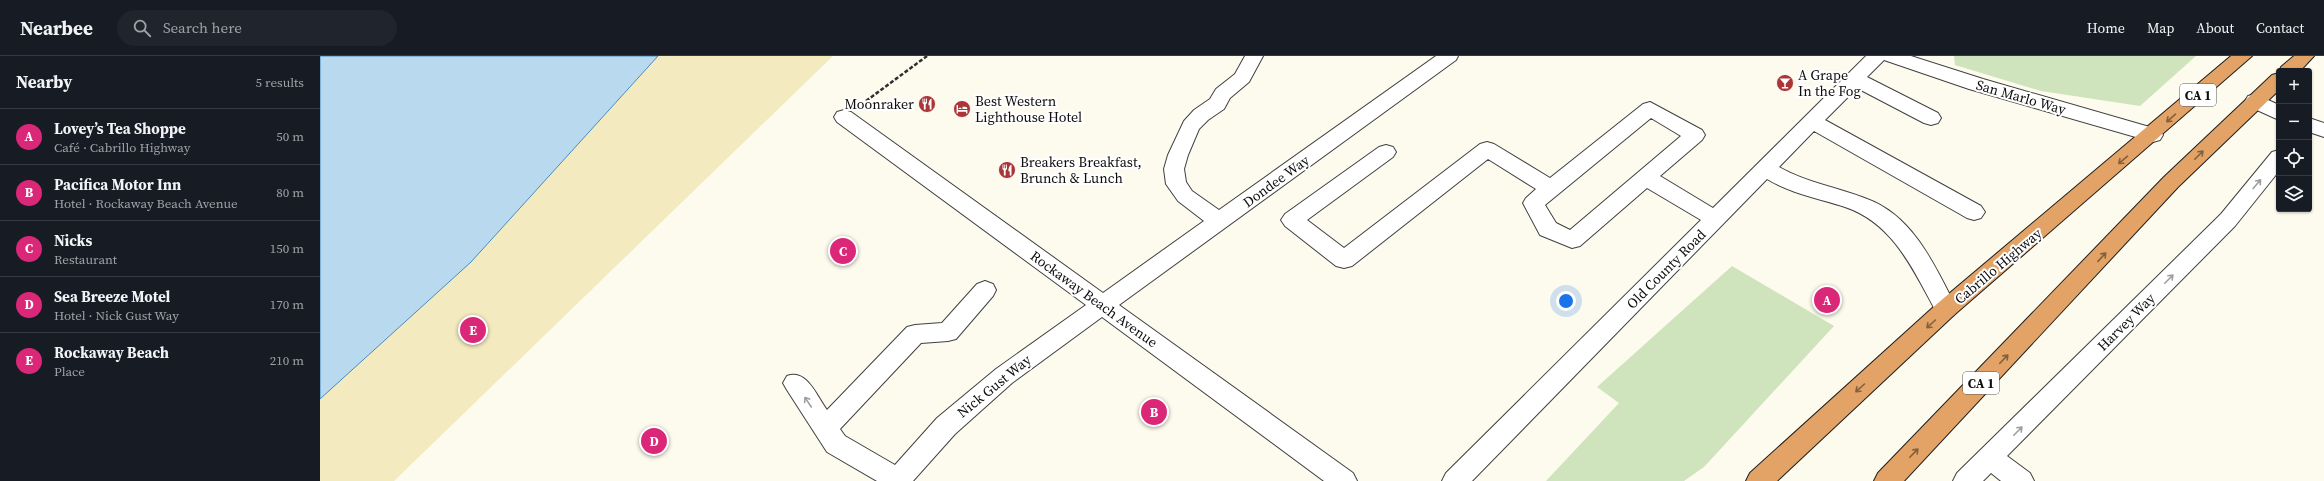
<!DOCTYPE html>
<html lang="en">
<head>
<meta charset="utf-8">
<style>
	body { margin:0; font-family:"Source Serif 4",serif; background:#20242c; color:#f1f3f6 }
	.controls { position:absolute; right:12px; top:12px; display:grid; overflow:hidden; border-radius:4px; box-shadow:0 1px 3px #0004 }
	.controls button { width:36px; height:36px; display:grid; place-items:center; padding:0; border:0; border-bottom:1px solid #363941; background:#171b24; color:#f1f3f6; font:20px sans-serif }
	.you { position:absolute; left:1246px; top:245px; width:14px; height:14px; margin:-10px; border:3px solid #fff; border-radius:50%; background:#1a73e8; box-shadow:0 0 0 6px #1a73e833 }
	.badge { display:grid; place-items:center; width:26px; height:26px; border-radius:50%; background:#db2777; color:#fff; font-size:13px; font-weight:700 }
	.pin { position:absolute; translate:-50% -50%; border:2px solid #fff; box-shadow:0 1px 4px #0006 }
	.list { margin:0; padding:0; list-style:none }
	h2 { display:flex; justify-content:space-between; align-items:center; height:52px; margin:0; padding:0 16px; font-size:17px }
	h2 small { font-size:13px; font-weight:400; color:#9ea1a6 }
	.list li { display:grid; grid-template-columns:26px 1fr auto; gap:12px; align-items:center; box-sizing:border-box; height:56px; padding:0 16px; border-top:1px solid #363941 }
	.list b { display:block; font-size:15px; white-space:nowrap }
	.list p { margin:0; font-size:13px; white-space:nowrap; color:#9ea1a6 }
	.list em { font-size:13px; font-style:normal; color:#9ea1a6 }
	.icon { flex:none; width:22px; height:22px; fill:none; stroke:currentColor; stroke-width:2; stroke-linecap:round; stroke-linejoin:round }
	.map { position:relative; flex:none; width:2004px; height:425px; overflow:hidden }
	header { display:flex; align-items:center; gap:24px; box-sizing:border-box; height:56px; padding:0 20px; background:#171b24; border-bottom:1px solid #363941 }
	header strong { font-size:19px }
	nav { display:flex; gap:22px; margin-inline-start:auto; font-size:14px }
	.search { width:280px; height:36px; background:#20242c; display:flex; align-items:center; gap:10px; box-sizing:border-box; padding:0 14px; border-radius:22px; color:#9ea1a6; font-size:15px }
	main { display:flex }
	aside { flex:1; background:#171b24 }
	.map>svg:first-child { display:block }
	.green { fill:#cfe4bc }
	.sand { fill:#f3eac0 }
	.water { fill:#b9d9ef; stroke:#488bbd }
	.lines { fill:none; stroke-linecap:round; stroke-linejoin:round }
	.minor-casing { stroke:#404040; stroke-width:2 }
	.highway-casing { stroke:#1e1e1e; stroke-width:2 }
	.path { stroke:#2f2f2f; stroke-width:2.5; stroke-dasharray:4 2; stroke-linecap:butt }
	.minor { fill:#fff; fill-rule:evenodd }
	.highway { fill:#e3a366; fill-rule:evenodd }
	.oneway { stroke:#83603e }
	.oneway2 { stroke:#9e9e9e }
	.labels { text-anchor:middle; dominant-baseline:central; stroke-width:4; stroke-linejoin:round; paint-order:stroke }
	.shield { fill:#fff; stroke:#565656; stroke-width:1 }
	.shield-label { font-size:13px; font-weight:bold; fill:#0d0d0d }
	.poi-label { font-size:14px; fill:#0d0d0d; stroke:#fff; text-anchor:start }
	.street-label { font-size:14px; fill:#0d0d0d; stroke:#fff }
</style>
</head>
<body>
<header>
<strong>Nearbee</strong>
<div class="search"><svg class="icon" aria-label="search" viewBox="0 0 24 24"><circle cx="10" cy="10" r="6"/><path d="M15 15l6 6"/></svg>Search here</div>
<nav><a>Home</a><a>Map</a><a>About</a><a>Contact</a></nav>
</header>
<main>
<aside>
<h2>Nearby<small>5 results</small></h2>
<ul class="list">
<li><span class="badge">A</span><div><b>Lovey’s Tea Shoppe</b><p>Café · Cabrillo Highway</p></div><em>50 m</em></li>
<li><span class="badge">B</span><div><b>Pacifica Motor Inn</b><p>Hotel · Rockaway Beach Avenue</p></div><em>80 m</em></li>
<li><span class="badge">C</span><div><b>Nicks</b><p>Restaurant</p></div><em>150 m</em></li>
<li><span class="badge">D</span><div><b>Sea Breeze Motel</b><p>Hotel · Nick Gust Way</p></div><em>170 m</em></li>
<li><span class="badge">E</span><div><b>Rockaway Beach</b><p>Place</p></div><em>210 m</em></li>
</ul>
</aside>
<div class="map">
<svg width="2004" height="425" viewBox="0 0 2004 425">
	<rect width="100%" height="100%" fill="#fdfbee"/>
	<!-- green -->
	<g class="green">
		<polygon points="1634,0 1876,0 1820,50 1721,35 1635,9"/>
		<polygon points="1412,210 1514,270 1384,411 1364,425 1226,425 1299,347 1277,331"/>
	</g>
	<!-- sand -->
	<polygon class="sand" points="338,0 513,0 74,425 0,425 0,341 151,206"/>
	<!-- water -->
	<polygon class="water" points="0,0 338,0 151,206 0,343"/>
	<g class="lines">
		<!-- minor casing -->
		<g class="minor-casing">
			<g id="minor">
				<path d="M925,0H943L929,26L910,42L904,53L888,64L879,73L868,99L864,113L866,126L872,135L899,154L1116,0H1138L1136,4L799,249L1033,417L1037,425H1004L782,261L692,327L635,378L593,425H557L507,396L467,334L463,327L467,320C487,313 496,339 507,354L587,271L595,269L622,267L657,228L665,225L673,228L676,234L673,240L636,283L628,285L601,287L520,373L525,380L575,409L617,362L676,313L766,249L517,66L514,61L517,56L524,54L531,56L783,237L884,165L858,145L846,128L844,113L848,99L864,65L874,54L890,43L896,33L915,18Z"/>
				<path d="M1546,0H1591L1663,23L1840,74L1843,79L1840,84L1833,86L1649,33L1564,4L1547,21L1618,57L1621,62L1618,67L1611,69L1604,67L1537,32L1505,64L1661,150L1665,156L1661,162L1654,164L1647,162L1494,75L1459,111C1487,127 1517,131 1547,143C1594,160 1616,212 1637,253L1634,259L1626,262L1618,259C1594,216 1575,168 1525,151C1498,142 1472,138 1447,123L1152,425H1122L1126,417L1381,164L1327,132L1260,190L1252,192L1220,179L1203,147L1206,142L1216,133L1168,103L1032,210L1024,212L1016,210L965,170L961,164L965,158L1059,91L1066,89L1073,91L1076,96L1073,101L987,164L1024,192L1160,88L1167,86L1174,88L1230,122L1323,48L1330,46L1382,74L1385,79L1382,84L1340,120L1393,152ZM1331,62L1361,80L1250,174L1236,167L1225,149Z"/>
				<polygon points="1935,38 1959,49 1959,64 1928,50 1925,45 1928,40"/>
				<polygon points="1989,62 2004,67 2004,81 1989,76"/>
				<polygon points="1959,94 1959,115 1915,170 1687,400 1710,417 1714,425 1681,425 1671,417 1663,425 1633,425 1637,417 1901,158 1952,96"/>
			</g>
		</g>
		<!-- highway casing -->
		<g class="highway-casing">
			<g id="highway">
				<polygon points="1911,0 1932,0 1634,259 1457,425 1426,425 1430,417 1618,247"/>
				<polygon points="1974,0 1994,0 1980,15 1959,16 1961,11"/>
				<polygon points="1959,17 1959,34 1858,131 1584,425 1554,425 1558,417 1844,121 1952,19"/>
			</g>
		</g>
		<!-- path -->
		<polyline class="path" points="546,45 607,0"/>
		<!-- minor -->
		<use href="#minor" class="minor"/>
		<!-- highway -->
		<use href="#highway" class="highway"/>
	</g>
	<!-- one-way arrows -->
	<defs><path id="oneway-shaft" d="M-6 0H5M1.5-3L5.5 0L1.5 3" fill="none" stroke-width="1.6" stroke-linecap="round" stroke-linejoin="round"/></defs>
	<g class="oneway">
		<use href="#oneway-shaft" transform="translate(1851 62) rotate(139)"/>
		<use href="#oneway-shaft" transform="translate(1879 99) rotate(-45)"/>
		<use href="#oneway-shaft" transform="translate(1803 104) rotate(140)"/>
		<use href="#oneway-shaft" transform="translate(1782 201) rotate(-47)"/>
		<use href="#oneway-shaft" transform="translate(1611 268) rotate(138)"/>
		<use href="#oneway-shaft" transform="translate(1684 303) rotate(-46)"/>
		<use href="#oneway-shaft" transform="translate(1540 332) rotate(138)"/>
		<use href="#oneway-shaft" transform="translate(1594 397) rotate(-46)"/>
	</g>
	<g class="oneway2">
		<use href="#oneway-shaft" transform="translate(1937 128) rotate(-50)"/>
		<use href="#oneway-shaft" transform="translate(1849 223) rotate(-45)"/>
		<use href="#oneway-shaft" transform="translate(488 346) rotate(-124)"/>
		<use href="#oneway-shaft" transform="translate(1698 375) rotate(-45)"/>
	</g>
	<!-- icons -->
	<defs>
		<g id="bar-disc" transform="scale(0.9)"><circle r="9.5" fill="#ac3537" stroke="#fff"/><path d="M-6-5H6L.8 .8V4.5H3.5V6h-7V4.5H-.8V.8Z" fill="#fff"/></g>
		<g id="restaurant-disc" transform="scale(0.9)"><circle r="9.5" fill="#ac3537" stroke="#fff"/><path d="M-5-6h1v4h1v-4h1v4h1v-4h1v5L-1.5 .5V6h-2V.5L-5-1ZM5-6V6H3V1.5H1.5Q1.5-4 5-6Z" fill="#fff"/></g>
		<g id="hotel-disc" transform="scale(0.9)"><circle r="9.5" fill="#ac3537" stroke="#fff"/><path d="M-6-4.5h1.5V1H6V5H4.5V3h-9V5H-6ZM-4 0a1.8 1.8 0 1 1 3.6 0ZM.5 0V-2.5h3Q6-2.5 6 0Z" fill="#fff"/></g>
	</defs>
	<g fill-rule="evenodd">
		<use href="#bar-disc" x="1465" y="27"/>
		<use href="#restaurant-disc" x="607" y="48"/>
		<use href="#hotel-disc" x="642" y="53"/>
		<use href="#restaurant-disc" x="687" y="114"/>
	</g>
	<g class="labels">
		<!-- shield labels -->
		<g class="shield">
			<rect x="1860" y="28" width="36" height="22" rx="3"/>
			<rect x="1643" y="316" width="36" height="22" rx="3"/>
		</g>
		<g class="shield-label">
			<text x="1878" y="39">CA 1</text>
			<text x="1661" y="327">CA 1</text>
		</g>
		<!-- poi labels -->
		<g class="poi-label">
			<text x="1478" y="19">A Grape<tspan x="1478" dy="16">In the Fog</tspan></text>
			<text x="655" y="45">Best Western<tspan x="655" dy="16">Lighthouse Hotel</tspan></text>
			<text x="594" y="48" text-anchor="end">Moonraker</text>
			<text x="700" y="106">Breakers Breakfast,<tspan x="700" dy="16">Brunch &amp; Lunch</tspan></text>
		</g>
		<!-- street labels -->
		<g class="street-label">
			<text transform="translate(1701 41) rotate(16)">San Marlo Way</text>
			<text transform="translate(956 125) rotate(-36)">Dondee Way</text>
			<text transform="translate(1678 210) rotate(-40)">Cabrillo Highway</text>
			<text transform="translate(1346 213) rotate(-45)">Old County Road</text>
			<text transform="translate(774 243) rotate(36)">Rockaway Beach Avenue</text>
			<text transform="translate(1806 266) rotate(-45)">Harvey Way</text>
			<text transform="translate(674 330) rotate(-39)">Nick Gust Way</text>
		</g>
	</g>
</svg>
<div class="controls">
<button>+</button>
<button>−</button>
<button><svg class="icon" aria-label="locate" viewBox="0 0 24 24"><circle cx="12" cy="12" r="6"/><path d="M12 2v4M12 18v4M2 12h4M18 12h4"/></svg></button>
<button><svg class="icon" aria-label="layers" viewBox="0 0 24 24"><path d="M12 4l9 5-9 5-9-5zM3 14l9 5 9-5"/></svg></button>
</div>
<div class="you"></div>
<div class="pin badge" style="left:1507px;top:244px">A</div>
<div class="pin badge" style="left:834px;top:356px">B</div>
<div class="pin badge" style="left:523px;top:195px">C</div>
<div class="pin badge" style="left:334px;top:385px">D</div>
<div class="pin badge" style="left:153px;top:274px">E</div>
</div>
</main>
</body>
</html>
